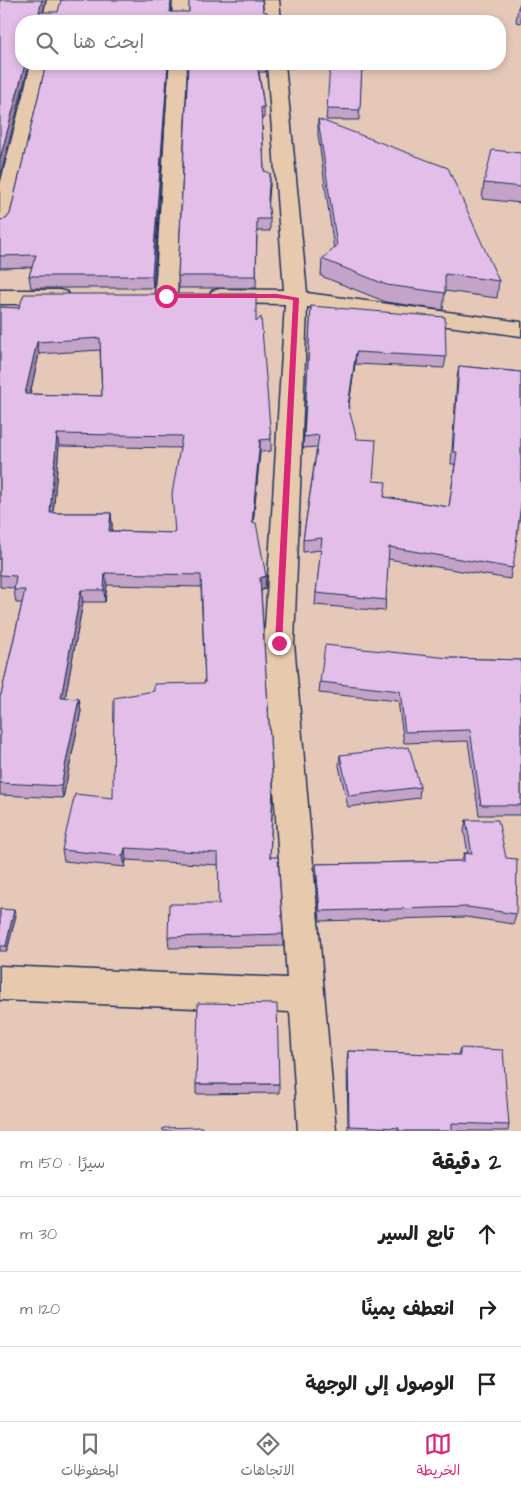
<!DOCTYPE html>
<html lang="ar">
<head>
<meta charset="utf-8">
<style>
	body { margin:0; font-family:"Architects Daughter","Playpen Sans Arabic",sans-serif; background:#f6f6f6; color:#202124; direction:rtl }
	.stop { position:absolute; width:15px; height:15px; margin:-11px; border:4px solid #db2777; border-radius:50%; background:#fff }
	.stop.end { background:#db2777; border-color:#fff; box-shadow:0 1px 5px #0008 }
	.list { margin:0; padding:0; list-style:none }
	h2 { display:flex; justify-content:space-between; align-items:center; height:65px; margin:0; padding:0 20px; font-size:21px }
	h2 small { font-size:16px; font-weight:400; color:#757577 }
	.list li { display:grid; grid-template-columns:32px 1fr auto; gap:15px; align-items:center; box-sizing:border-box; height:75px; padding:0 20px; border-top:1px solid #e0e0e0 }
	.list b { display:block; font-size:19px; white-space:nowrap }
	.list em { font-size:16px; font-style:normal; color:#757577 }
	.icon { flex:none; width:28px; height:28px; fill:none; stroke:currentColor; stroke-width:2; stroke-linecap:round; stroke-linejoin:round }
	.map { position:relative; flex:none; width:521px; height:1131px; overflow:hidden; direction:ltr }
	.search { position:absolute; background:#fff; box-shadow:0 2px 8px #0003; left:15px; right:15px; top:15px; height:55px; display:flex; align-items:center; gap:12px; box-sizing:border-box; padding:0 18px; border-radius:20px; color:#757577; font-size:19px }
	.sheet { height:290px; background:#fff }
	nav { display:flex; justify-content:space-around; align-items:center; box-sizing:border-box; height:70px; border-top:1px solid #e0e0e0; background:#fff; font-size:14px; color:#757577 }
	nav a { display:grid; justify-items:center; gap:2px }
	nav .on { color:#db2777 }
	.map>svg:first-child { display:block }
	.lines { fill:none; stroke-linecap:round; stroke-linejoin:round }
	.minor-casing { stroke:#1b2f5e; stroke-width:3 }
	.minor { fill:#e7caad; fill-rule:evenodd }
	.wall { fill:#c3a3c8; stroke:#1b2f5e; fill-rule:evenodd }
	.shaded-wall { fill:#9f85a2; stroke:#1b2f5e }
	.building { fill:#e3bee8; stroke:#1b2f5e; fill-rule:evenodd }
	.route { fill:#db2777 }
</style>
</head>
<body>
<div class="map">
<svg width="521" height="1131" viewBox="0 0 521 1131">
	<rect width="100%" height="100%" fill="#e6c8b9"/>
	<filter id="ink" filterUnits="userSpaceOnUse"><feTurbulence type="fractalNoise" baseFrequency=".02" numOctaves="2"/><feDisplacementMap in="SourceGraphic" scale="10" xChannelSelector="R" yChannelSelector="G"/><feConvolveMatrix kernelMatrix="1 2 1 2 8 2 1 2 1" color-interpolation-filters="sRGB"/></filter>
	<g filter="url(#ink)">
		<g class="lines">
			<!-- minor casing -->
			<g class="minor-casing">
				<g id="minor">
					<polygon points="47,0 63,0 58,21 42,21"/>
					<polygon points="173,0 189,0 188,21 172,21"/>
					<polygon points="263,0 279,0 281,21 265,21"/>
					<polygon points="31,64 49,64 10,225 7,229 0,231 0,185"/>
					<polygon points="169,64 187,64 177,296 174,301 166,303 158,301 155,296"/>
					<polygon points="267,64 285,64 307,293 521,322 521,336 307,307 294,643 336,1131 298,1131 290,1012 0,1000 0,966 287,978 264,643 285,304 220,303 212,301 209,296 212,291 220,289 284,290"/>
					<polygon points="0,290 59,290 67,292 70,297 67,302 59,304 0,304"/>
				</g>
			</g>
			<!-- minor -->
			<use href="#minor" class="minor"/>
		</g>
		<!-- wall -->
		<g class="wall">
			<polygon points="521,1 521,23 516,22 518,8"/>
			<polygon points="46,64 169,64 153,288 31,288 29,276 32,267 0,268 0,220 6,219 10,214"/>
			<polygon points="188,64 266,64 266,72 259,72 264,107 264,118 262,118 264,171 270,185 268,203 270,219 270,231 257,231 256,288 179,288 178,276"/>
			<polygon points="362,64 359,120 326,120 327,109"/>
			<polygon points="318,119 499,281 497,298 445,291 443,310 386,302 321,276 322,259 334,249 318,135"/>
			<polygon points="521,153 521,203 482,199 484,183"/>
			<polygon points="311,306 446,357 444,368 355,364 348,409 357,439 373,481 385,497 449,507 455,464 451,464 457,378 459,366 521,372 521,508 510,579 388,559 385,611 315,605 316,593 321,550 303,552 303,540 317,447 303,448"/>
			<path d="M0,307L256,322L271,439V451L260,452L253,523L266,576L265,589L261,591L273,799L270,857L283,934V946L169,948L168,937L219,904V865L126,860L125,867L64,861L62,850L113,798L205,683L201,587L107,585L105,602H83L65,698L79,699L81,711L63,798L0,795V695H1L22,603H16L14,590V588L0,587ZM100,350L102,396L30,394L39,354ZM59,446L180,448L175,533L112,531V525L111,513H53Z"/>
			<polygon points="449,658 521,660 521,815 479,815 468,741 404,743 398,701 319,693 320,682"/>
			<polygon points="340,755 420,787 419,798 348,807 339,766"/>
			<polygon points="466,820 516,914 513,924 466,917 320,921 316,875 316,864 462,861 464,853 468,853 464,831"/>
			<polygon points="0,909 16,915 7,951 0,951"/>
			<polygon points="460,1048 509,1125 508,1131 348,1131 347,1062 348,1051 458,1055"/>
			<polygon points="196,1084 279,1084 279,1093 196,1094"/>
		</g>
		<!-- shaded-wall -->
		<g class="shaded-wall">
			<polygon points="42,0 46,0 41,21 39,12"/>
			<polygon points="25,64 29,64 0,177 0,159"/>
			<polygon points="168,64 169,64 153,288 152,276"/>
			<polygon points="270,173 270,185 268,211 268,199"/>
			<polygon points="37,342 39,354 27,407 25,394"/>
			<polygon points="356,352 355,364 347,418 348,406"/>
			<polygon points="57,434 59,446 52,526 50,513"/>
			<polygon points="260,440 260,452 252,536 252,523"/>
			<polygon points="111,513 112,525 111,544 109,531"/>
			<polygon points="105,573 107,585 105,602 104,590"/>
			<polygon points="266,576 265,589 260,591 260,578"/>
			<polygon points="81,590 83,602 63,710 61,698"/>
			<polygon points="79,699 81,711 63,798 61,786"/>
			<polygon points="125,848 126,860 125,867 123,856"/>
			<polygon points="14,910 16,915 7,951 6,946"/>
		</g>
		<!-- building -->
		<g class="building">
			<polygon points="0,0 42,0 39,12 58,12 61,0 171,0 170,12 189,12 189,0 262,0 263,11 267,12 267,21 21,21 21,64 25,64 0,159"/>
			<polygon points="521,1 521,9 518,8"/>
			<polygon points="334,20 365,21 334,21"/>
			<polygon points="46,64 168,64 152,276 29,276 36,255 0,256 0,220 6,219 10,214"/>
			<polygon points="188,64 257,64 264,107 261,107 264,171 270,173 268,199 270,219 257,219 256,276 178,276"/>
			<polygon points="330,64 362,64 360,110 327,109"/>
			<polygon points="318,119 448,168 499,281 445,274 445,293 387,285 322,259 337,246"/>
			<polygon points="492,150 521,153 521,187 484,183"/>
			<path d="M24,294H256V322L261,317L271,439L260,440L252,523H256L266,576L260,578L273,787L270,857H278L283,934L168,937L169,904H219L218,853L125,848L123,856L62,850L75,794L113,798L114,698L154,691V684L205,683L201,575L105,573L104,590H81L61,698L79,699L61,786L0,783V695H1L25,590H14L16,576L0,575V307L19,308ZM100,338L102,396L25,394L37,342ZM57,434L182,436L172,494L175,533L109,531L111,513H50Z"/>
			<polygon points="311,306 445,317 446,357 356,352 348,406 357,439 376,440 373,481 386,482 384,497 449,507 457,452 453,452 459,366 521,372 521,504 513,568 389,547 386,600 316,593 322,538 303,540 319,435 304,437"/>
			<polygon points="325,645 449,658 521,660 521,805 481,805 470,730 405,732 400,691 320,682"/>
			<polygon points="409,747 420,787 349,796 340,755"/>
			<polygon points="466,820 498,820 506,858 517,859 516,914 468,907 320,911 316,864 464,861 464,853 472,854"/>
			<polygon points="0,909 14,910 6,946 0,946"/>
			<polygon points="198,1003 277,1004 279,1084 196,1084"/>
			<polygon points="460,1048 503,1050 509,1125 452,1123 452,1131 399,1131 399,1128 349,1126 348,1051 460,1055"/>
			<polygon points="202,1127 202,1131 163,1131 163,1128"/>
		</g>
	</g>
	<!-- route -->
	<polygon class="route" points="166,294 277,294 299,298 282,645 279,646 275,643 293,300 277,298 164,298"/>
</svg>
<div class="stop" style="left:166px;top:296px"></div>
<div class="stop end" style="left:279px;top:643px"></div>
<div class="search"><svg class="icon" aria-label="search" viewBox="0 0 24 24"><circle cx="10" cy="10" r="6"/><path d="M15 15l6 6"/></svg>ابحث هنا</div>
</div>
<section class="sheet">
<h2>2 دقيقة<small>سيرًا · 150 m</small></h2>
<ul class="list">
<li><svg class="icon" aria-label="ahead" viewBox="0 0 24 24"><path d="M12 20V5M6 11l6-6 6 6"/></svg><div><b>تابع السير</b></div><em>30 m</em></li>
<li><svg class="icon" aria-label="right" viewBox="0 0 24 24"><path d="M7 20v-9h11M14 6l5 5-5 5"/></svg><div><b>انعطف يمينًا</b></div><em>120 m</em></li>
<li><svg class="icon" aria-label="arrive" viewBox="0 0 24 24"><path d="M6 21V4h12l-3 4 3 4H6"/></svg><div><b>الوصول إلى الوجهة</b></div></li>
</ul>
</section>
<nav>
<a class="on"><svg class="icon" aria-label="map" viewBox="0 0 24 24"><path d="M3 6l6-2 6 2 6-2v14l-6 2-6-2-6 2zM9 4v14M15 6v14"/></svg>الخريطة</a>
<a><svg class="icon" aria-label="directions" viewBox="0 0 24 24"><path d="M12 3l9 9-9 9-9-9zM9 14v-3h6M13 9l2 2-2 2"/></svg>الاتجاهات</a>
<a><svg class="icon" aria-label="saved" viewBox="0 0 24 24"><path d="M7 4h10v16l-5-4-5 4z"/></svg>المحفوظات</a>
</nav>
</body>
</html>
